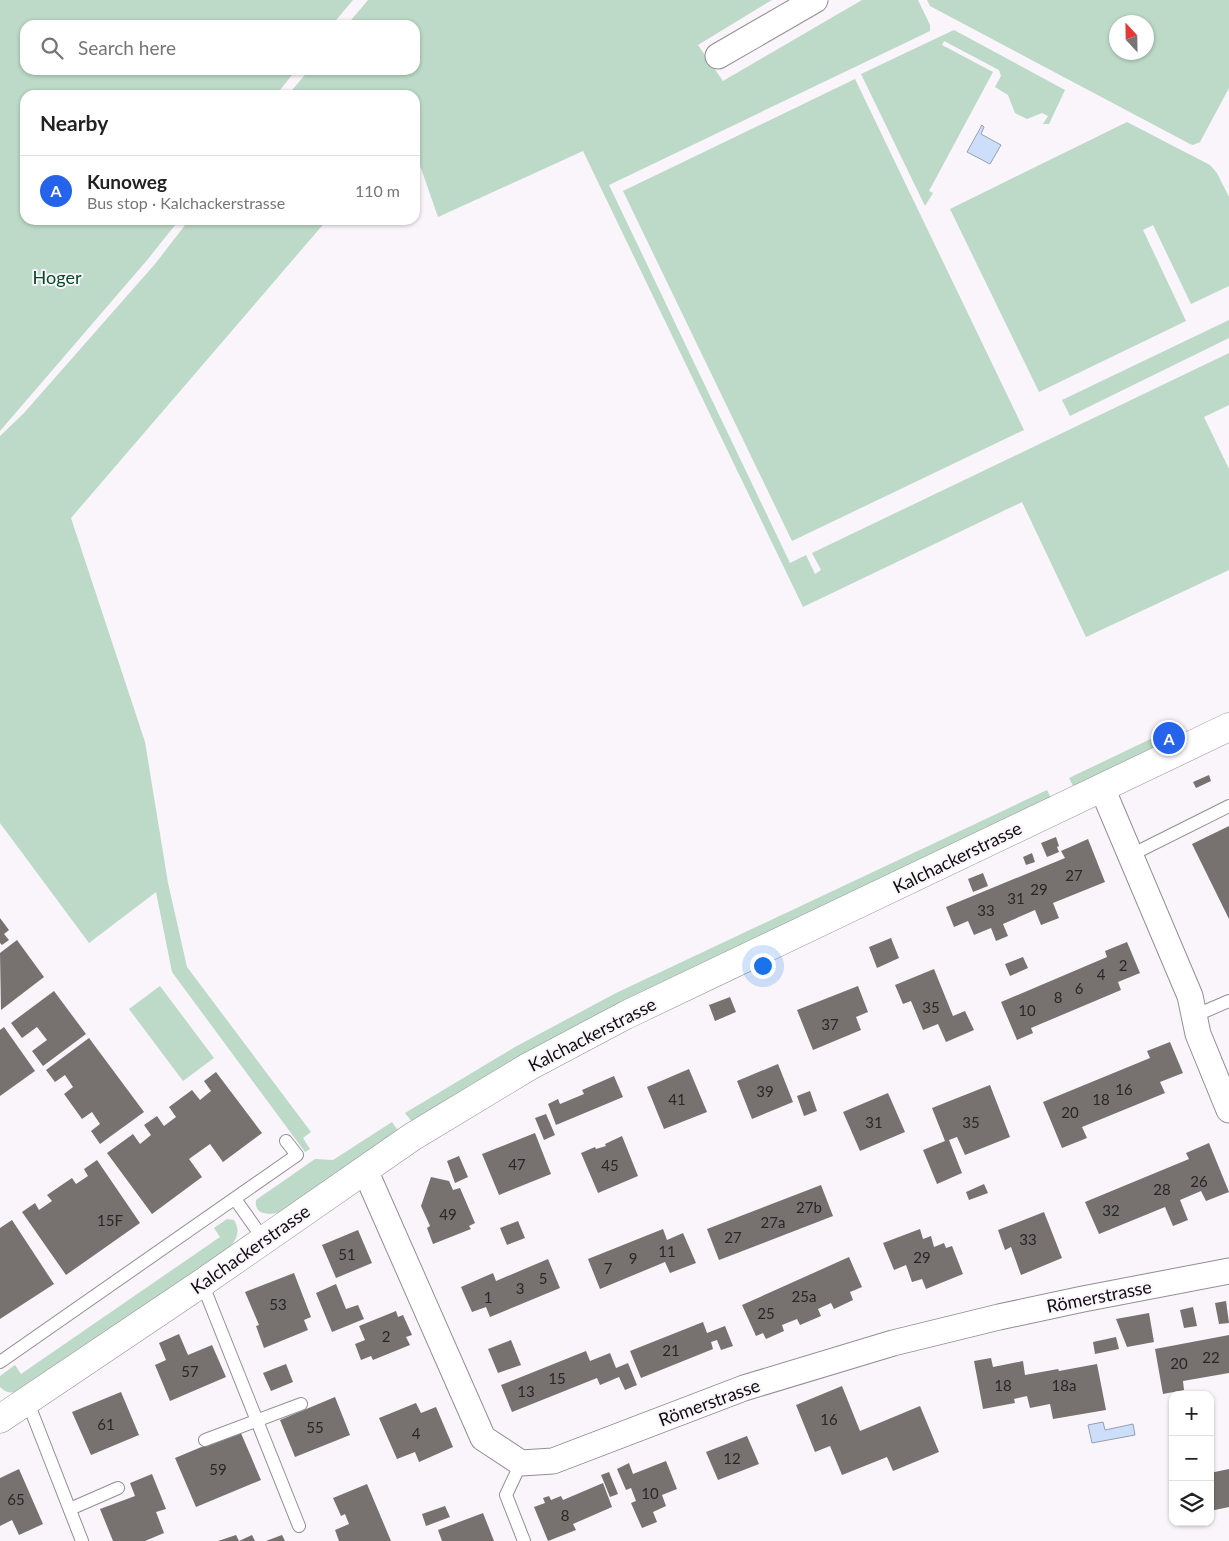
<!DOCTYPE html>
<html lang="en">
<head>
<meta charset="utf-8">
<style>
	body { margin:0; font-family:Lato,sans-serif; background:#f2f2f2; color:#222 }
	.controls { position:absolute; right:15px; bottom:15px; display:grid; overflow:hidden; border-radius:10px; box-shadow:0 1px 4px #0004 }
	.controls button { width:45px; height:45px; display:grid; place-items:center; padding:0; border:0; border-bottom:1px solid #e0e0e0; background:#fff; color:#222; font:25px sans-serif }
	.compass { position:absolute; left:1109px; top:15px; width:45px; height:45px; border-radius:50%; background:#fff; box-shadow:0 1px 4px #0004; rotate:338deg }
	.you { position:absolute; left:762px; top:965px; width:18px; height:18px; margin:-12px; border:4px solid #fff; border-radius:50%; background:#1a73e8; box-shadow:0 0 0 8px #1a73e833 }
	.badge { display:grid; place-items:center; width:32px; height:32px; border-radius:50%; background:#2563eb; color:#fff; font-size:16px; font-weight:700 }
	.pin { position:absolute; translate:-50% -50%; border:2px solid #fff; box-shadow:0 1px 5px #0006 }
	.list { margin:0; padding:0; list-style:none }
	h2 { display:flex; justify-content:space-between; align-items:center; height:65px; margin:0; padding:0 20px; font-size:21px }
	h2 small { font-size:16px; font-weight:400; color:#767676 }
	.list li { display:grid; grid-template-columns:32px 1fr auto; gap:15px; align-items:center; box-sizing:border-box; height:70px; padding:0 20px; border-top:1px solid #e0e0e0 }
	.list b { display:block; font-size:19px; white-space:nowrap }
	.list p { margin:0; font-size:16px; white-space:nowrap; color:#767676 }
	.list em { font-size:16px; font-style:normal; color:#767676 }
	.icon { flex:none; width:28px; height:28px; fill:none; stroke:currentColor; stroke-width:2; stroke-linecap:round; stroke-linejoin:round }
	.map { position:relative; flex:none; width:1229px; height:1541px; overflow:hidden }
	.search { position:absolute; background:#fff; box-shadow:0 1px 4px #0004; left:20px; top:20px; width:400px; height:55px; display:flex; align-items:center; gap:12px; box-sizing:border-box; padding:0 18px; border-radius:15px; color:#767676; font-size:19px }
	.panel { position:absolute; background:#fff; box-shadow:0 1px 4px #0004; left:20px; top:90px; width:400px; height:135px; border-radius:15px }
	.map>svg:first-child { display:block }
	.green { fill:#bdd9c7; fill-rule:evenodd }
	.water { fill:#cddefb; stroke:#94a0b4 }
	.building { fill:#77726f }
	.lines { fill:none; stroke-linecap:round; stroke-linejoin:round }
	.service-casing { stroke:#928f93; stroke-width:14 }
	.minor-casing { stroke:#928f93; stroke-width:27 }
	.tertiary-casing { stroke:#928f93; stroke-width:29 }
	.service { stroke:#fff; stroke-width:12 }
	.minor { stroke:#fff; stroke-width:25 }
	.tertiary { stroke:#fff; stroke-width:28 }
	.labels { text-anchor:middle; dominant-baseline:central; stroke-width:4; stroke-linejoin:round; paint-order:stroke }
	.number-label { font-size:15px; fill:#292727 }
	.park-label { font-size:18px; fill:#024a2a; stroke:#f9f5fa }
	.street-label { font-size:18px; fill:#0f0e0f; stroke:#f9f5fa }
</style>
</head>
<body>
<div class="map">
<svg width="1229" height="1541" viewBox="0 0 1229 1541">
	<rect width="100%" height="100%" fill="#f9f5fa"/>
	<!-- green -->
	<g class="green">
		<polygon points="0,0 353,0 332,25 25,25 25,70 296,70 276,95 25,95 25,220 179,220 148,259 0,431"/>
		<polygon points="368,0 772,0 698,45 723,81 862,0 918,0 930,25 930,31 928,32 609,185 790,563 806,555 815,574 821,570 812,553 1229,353 1229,405 1204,417 1229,469 1229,570 1086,637 1022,502 803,607 583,151 438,217 415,151 415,95 288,95 309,70 415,70 415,25 347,25"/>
		<path d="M927,0H1229V88L1200,142L1193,145L1190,144L930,6ZM1116,22H1146V52H1116Z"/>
		<polygon points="954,30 1065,90 1049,124 1043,124 1048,116 1042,113 1027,119 1015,113 1008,95 995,87 1001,76 999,70 944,41 942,45 993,72 929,191 933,193 925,206 861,74"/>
		<polygon points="855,79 1024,430 792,541 623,191"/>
		<polygon points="1127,122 1210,165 1217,173 1229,197 1229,286 1191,304 1153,225 1143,230 1186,321 1039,392 950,209"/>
		<polygon points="189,220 327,220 71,518 145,742 168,883 187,967 311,1132 303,1138 310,1149 305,1152 172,972 156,892 89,943 0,823 0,436 24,413 155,264"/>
		<polygon points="1229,320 1229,338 1070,416 1062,400"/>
		<polygon points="1161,734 1165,744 1074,788 1069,778"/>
		<polygon points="1047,790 1051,798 621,1003 521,1056 470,1085 412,1122 405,1113 515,1047 616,993"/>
		<polygon points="160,986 214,1058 183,1081 129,1009"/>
		<path d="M392,1122L399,1132L281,1212C270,1215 254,1216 256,1200L315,1159L333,1160Z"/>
		<path d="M227,1219L234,1220C240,1230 238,1237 231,1246L22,1389C14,1394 7,1394 0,1387V1376L15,1365L21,1374L220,1237L214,1228Z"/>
	</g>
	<!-- water -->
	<g class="water">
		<polygon points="982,125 984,127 981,134 1001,145 990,164 967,152"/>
		<polygon points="1103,1422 1105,1430 1133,1424 1135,1435 1092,1443 1088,1425"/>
	</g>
	<!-- building -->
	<g class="building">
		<polygon points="1209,775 1211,781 1196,788 1193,782"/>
		<polygon points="1229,826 1229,919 1192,844"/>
		<polygon points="1056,837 1059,846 1057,847 1059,852 1047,857 1041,843"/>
		<polygon points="1088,839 1105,882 1053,903 1059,918 1041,925 1035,910 1003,924 1008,936 996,941 991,928 974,935 968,921 954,927 946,907 1065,858 1061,851"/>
		<polygon points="1032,853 1035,862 1026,865 1023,857"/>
		<polygon points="983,873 988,886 973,892 968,879"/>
		<polygon points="0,918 9,930 4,934 9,940 2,945 0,943"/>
		<polygon points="891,938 899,958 877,968 869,947"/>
		<polygon points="17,940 44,977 1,1010 0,953"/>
		<polygon points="1127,942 1140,973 1118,982 1121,990 1031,1028 1033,1033 1017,1040 1001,1002 1107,957 1105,951"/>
		<polygon points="1023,957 1028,968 1010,976 1005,964"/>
		<polygon points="934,969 953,1016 965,1011 974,1030 946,1042 938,1024 923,1030 911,1001 903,1004 895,985"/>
		<polygon points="858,986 868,1012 856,1017 861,1030 813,1050 797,1010"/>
		<polygon points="54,991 86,1034 43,1066 32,1051 47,1040 37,1027 22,1038 11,1023"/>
		<polygon points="730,997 736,1012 715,1021 709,1005"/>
		<polygon points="4,1027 35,1071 0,1096 0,1030"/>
		<polygon points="89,1038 144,1112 100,1144 91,1131 100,1124 92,1112 82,1119 64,1094 73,1087 65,1075 55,1082 46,1070"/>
		<polygon points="1170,1042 1183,1073 1160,1082 1165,1093 1082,1127 1087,1138 1062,1148 1043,1102 1150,1058 1147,1051"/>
		<polygon points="778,1064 793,1102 752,1119 737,1081"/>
		<polygon points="689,1069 707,1112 664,1129 647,1087"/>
		<polygon points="216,1072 262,1133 223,1162 210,1144 189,1159 202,1177 152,1214 107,1153 133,1134 140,1144 151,1135 144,1125 157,1116 164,1126 176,1117 169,1107 192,1090 200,1100 211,1091 204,1081"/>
		<polygon points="614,1076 623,1097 556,1125 548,1104 558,1099 560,1104 584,1094 582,1090"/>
		<polygon points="990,1085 1010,1137 965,1155 957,1137 949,1140 962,1173 937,1184 923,1150 945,1141 932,1108"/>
		<polygon points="810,1091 817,1111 804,1116 797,1096"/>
		<polygon points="888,1093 905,1132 860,1151 843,1112"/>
		<polygon points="546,1114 555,1135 544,1140 535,1118"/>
		<polygon points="535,1133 551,1174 499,1195 482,1154"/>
		<polygon points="622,1136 638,1176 598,1193 581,1153 595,1147 596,1149 606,1146 605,1144"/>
		<polygon points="1209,1143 1229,1192 1206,1201 1201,1191 1180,1200 1188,1220 1173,1226 1165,1207 1099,1234 1085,1202 1189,1159 1186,1153"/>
		<polygon points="459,1156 468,1177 455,1183 447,1161"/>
		<polygon points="97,1160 140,1223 66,1275 22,1212 35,1203 39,1210 52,1201 47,1195 72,1178 76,1184 88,1176 84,1169"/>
		<polygon points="431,1177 449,1181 453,1190 460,1188 475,1223 469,1226 471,1229 433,1244 427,1228 430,1226 421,1206"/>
		<polygon points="984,1184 988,1193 969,1200 966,1192"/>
		<polygon points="821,1185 833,1216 719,1260 707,1229"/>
		<polygon points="1044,1212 1062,1258 1021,1275 1011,1247 1005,1250 998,1230"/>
		<polygon points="12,1220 54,1284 0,1319 0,1228"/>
		<polygon points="518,1221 525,1238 507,1245 500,1228"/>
		<polygon points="663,1229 667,1240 683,1233 696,1263 670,1273 665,1262 600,1289 588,1259"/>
		<polygon points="920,1229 923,1239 931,1236 934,1247 944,1243 946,1248 952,1246 963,1274 926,1289 922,1279 912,1282 906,1265 894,1270 883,1243"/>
		<polygon points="358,1230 372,1263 336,1278 322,1245"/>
		<polygon points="849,1257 862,1287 850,1292 853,1300 834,1309 831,1303 818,1309 821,1316 800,1325 797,1319 782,1325 784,1331 766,1339 763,1333 756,1336 742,1305"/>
		<polygon points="548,1259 560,1288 490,1317 486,1307 472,1312 461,1287 493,1273 496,1281"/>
		<polygon points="294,1273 311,1317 304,1320 308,1330 264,1348 256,1326 259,1325 245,1292"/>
		<polygon points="336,1284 346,1309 358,1305 364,1319 332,1332 316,1293"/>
		<polygon points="1226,1301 1229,1323 1219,1324 1215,1303"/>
		<polygon points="1193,1307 1197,1326 1184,1328 1180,1310"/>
		<polygon points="396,1311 398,1317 403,1315 412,1335 406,1337 410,1345 373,1360 371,1356 361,1360 355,1344 365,1340 359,1326"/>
		<polygon points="1149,1313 1154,1342 1127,1347 1116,1319"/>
		<polygon points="703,1322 707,1333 725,1326 733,1346 721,1350 717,1340 711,1342 713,1349 641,1378 630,1351"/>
		<polygon points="179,1334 188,1355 212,1345 226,1377 170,1401 155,1365 166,1360 159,1343"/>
		<polygon points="1229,1335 1229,1373 1183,1381 1184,1390 1163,1394 1155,1349"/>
		<polygon points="1116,1337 1119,1349 1095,1354 1093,1342"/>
		<polygon points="511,1340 521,1365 498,1373 488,1349"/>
		<polygon points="586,1351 590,1361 610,1353 616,1368 628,1363 637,1385 625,1390 619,1377 600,1385 597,1378 512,1412 501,1385"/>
		<polygon points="991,1358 993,1367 1023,1361 1025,1375 1058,1369 1059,1371 1097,1364 1106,1410 1053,1419 1050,1404 1030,1408 1027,1396 1014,1399 1015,1403 983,1409 974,1361"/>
		<polygon points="286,1364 293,1382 271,1391 263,1373"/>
		<polygon points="842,1386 860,1431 920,1406 939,1452 893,1471 887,1457 842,1475 830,1446 815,1452 796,1405"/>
		<polygon points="121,1392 139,1435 91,1455 72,1412"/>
		<polygon points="335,1397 350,1435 295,1457 280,1420"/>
		<polygon points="416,1403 421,1413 436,1407 453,1447 419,1462 415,1452 397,1459 379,1418"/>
		<polygon points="240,1431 261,1480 196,1507 175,1458"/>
		<polygon points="747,1436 759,1464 718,1480 706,1452"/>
		<polygon points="666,1461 677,1489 662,1495 666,1506 653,1512 657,1522 642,1528 631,1503 636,1501 631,1488 626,1490 617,1469 629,1463 633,1474"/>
		<polygon points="19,1469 43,1524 19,1535 12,1520 0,1526 0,1478"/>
		<polygon points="1229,1469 1229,1507 1210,1511 1210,1473"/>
		<polygon points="609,1472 618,1494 610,1497 601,1475"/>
		<polygon points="152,1474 166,1509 156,1512 164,1533 145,1541 113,1541 100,1509 135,1496 130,1483"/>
		<polygon points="603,1483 612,1507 573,1524 576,1530 548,1541 534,1507 545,1503 543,1498 549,1496 551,1500 561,1496 563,1500"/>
		<polygon points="367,1484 391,1541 339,1541 335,1530 349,1524 345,1514 341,1516 333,1498"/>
		<polygon points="445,1506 450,1517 426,1526 422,1514"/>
		<polygon points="483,1513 494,1541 442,1541 438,1530"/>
		<polygon points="236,1535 239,1541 252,1535 255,1541 218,1541"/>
		<polygon points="282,1535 285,1541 266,1541"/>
	</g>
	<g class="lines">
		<!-- service casing -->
		<g class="service-casing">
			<g id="service">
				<polyline points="1131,855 1229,806"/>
				<polyline points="1194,1016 1229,1001"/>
				<polyline points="235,1199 264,1240"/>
				<polyline points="202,1283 299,1526"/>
				<polyline points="0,1362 297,1155 286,1141"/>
				<polyline points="27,1400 82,1541"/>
				<polyline points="205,1440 301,1404"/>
				<polyline points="521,1463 506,1495 524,1541"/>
				<polyline points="70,1509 118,1488"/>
			</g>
		</g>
		<!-- minor casing -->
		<g class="minor-casing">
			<g id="minor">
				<polyline points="718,56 815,0"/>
				<polyline points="1102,788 1190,996 1198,1034 1229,1110"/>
				<polyline points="365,1170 483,1438 521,1463 553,1461 744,1388 893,1343 999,1317 1083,1299 1229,1271"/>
			</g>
		</g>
		<!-- tertiary casing -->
		<g class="tertiary-casing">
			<polyline id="tertiary" points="0,1419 202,1283 412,1137 528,1067 626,1015 1229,727"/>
		</g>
		<!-- service -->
		<use href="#service" class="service"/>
		<!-- minor -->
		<use href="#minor" class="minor"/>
		<!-- tertiary -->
		<use href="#tertiary" class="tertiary"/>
	</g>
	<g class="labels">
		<!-- number labels -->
		<g class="number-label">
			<text x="1074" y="875">27</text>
			<text x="1039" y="889">29</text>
			<text x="1016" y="898">31</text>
			<text x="986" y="910">33</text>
			<text x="1123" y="965">2</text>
			<text x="1101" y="974">4</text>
			<text x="1079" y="988">6</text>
			<text x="1058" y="997">8</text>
			<text x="931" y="1007">35</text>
			<text x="1027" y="1010">10</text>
			<text x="830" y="1024">37</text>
			<text x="1124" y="1089">16</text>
			<text x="765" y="1091">39</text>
			<text x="677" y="1099">41</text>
			<text x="1101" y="1099">18</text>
			<text x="1070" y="1112">20</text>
			<text x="874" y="1122">31</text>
			<text x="971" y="1122">35</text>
			<text x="517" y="1164">47</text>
			<text x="610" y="1165">45</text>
			<text x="1199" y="1181">26</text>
			<text x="1162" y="1189">28</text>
			<text x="809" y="1207">27b</text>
			<text x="1111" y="1210">32</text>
			<text x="448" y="1214">49</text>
			<text x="110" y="1220">15F</text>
			<text x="773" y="1222">27a</text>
			<text x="733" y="1237">27</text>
			<text x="1028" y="1239">33</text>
			<text x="667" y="1251">11</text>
			<text x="347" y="1254">51</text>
			<text x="922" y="1257">29</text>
			<text x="633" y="1258">9</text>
			<text x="608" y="1268">7</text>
			<text x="543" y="1278">5</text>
			<text x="520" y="1288">3</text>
			<text x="804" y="1296">25a</text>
			<text x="488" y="1297">1</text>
			<text x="278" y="1304">53</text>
			<text x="766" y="1313">25</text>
			<text x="386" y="1336">2</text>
			<text x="671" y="1350">21</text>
			<text x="1211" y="1357">22</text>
			<text x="1179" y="1363">20</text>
			<text x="190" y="1371">57</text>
			<text x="557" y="1378">15</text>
			<text x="1003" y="1385">18</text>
			<text x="1064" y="1385">18a</text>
			<text x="526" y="1391">13</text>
			<text x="829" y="1419">16</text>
			<text x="106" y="1424">61</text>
			<text x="315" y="1427">55</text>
			<text x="416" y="1433">4</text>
			<text x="732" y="1458">12</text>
			<text x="218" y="1469">59</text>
			<text x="650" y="1493">10</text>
			<text x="16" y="1499">65</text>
			<text x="565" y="1515">8</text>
		</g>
		<!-- park labels -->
		<g class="park-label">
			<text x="57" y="277">Hoger</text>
		</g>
		<!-- street labels -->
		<g class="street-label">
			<text transform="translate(957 857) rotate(-26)">Kalchackerstrasse</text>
			<text transform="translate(592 1034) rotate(-27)">Kalchackerstrasse</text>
			<text transform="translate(250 1249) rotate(-35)">Kalchackerstrasse</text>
			<text transform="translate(1099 1296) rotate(-11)">Römerstrasse</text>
			<text transform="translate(709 1402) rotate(-20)">Römerstrasse</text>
		</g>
	</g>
</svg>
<div class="controls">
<button>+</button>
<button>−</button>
<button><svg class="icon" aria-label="layers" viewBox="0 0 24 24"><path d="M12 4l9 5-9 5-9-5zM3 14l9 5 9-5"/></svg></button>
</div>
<svg class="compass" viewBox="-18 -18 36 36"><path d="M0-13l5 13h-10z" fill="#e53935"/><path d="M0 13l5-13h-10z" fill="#767676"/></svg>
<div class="you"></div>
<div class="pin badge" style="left:1169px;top:738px">A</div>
<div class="search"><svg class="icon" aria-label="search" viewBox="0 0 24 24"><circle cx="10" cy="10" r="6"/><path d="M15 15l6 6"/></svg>Search here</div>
<section class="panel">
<h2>Nearby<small></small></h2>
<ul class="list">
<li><span class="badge">A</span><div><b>Kunoweg</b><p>Bus stop · Kalchackerstrasse</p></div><em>110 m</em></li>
</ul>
</section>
</div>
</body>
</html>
